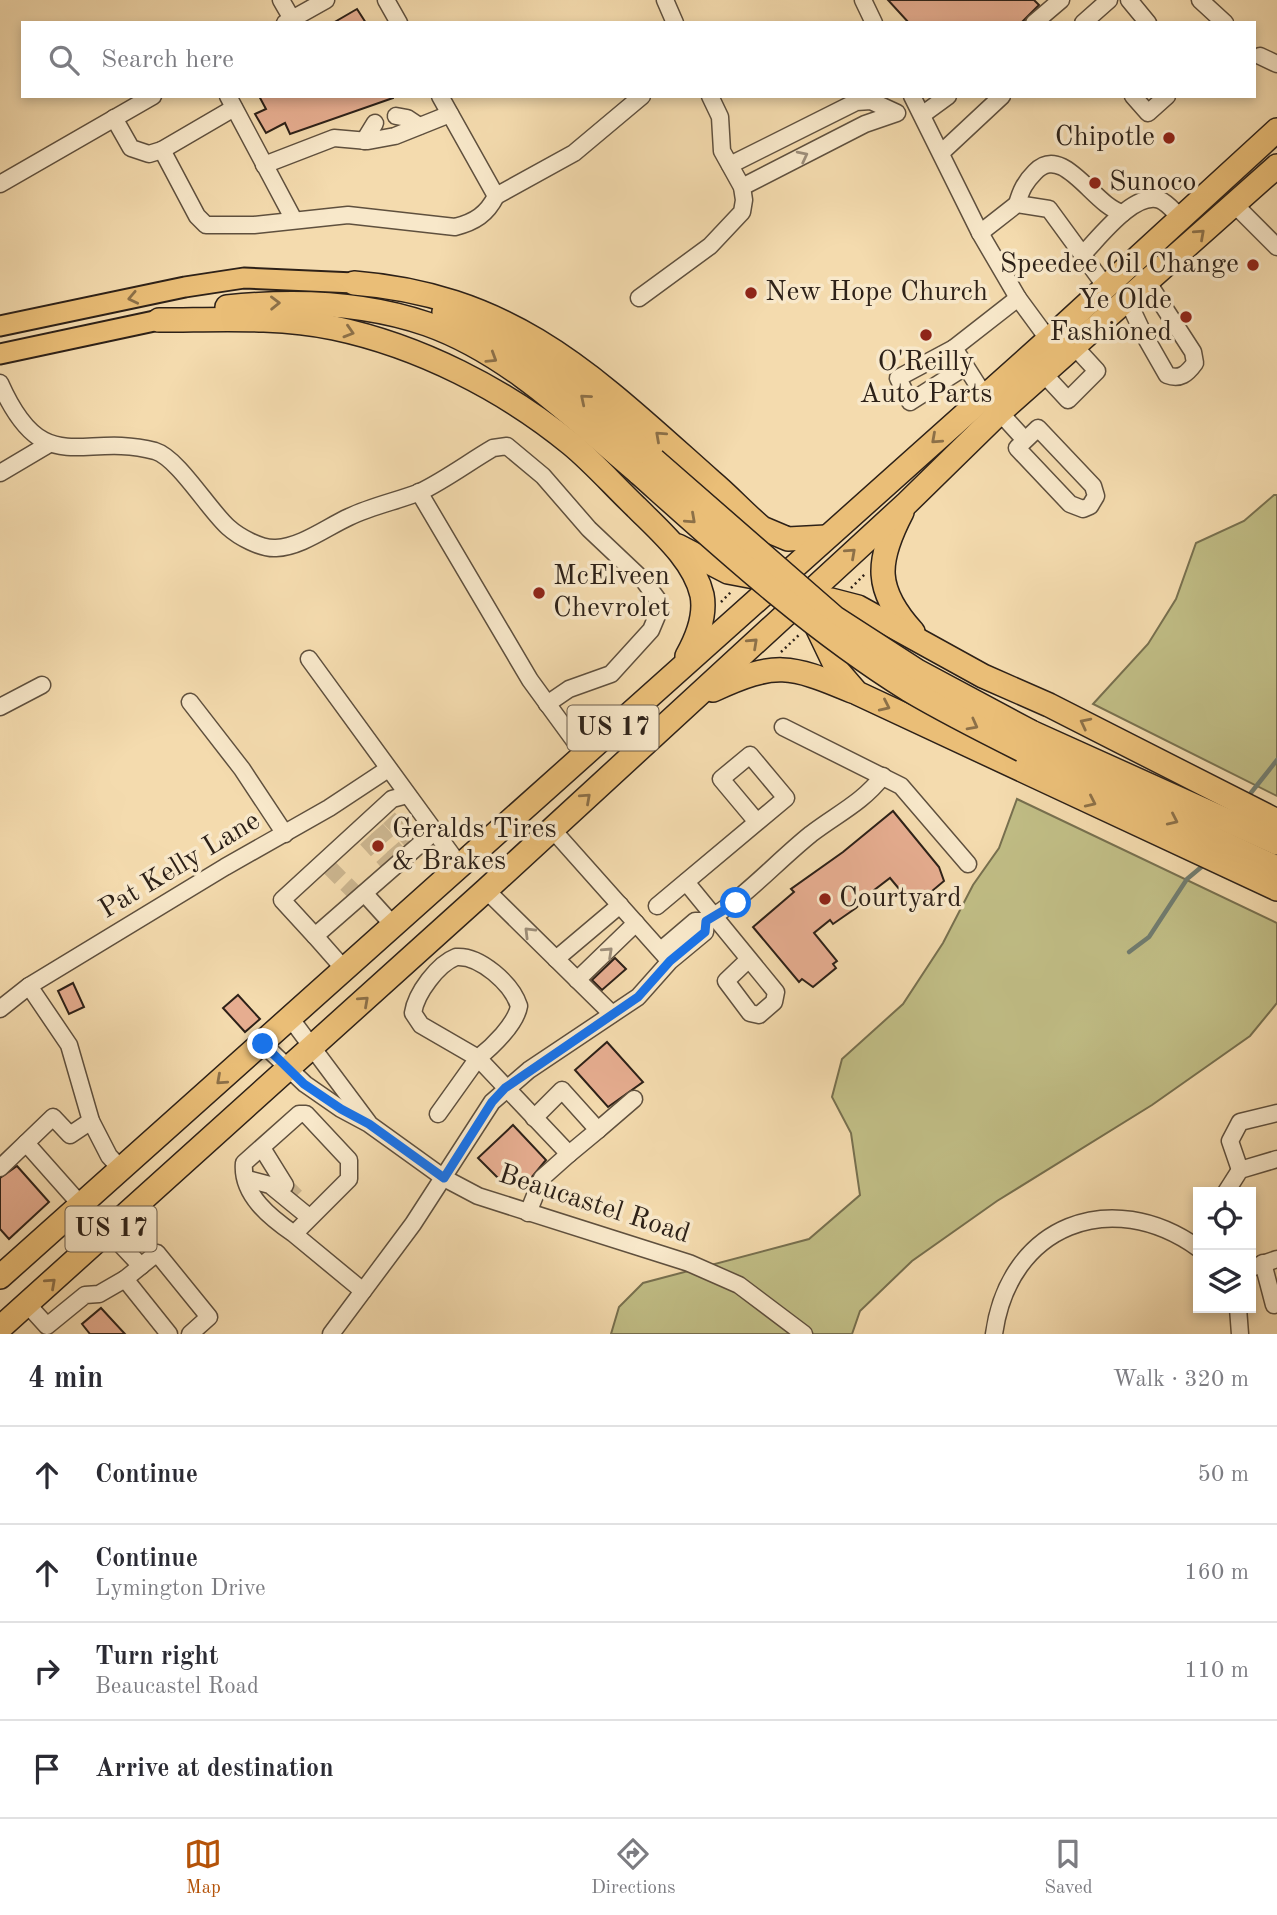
<!DOCTYPE html>
<html lang="en">
<head>
<meta charset="utf-8">
<style>
	body { margin:0; font-family:"Old Standard TT",serif; background:#f2f2f3; color:#2b2b33 }
	.controls { position:absolute; right:21px; bottom:21px; display:grid; overflow:hidden; border-radius:0px; box-shadow:0 4px 10px #0003 }
	.controls button { width:63px; height:63px; display:grid; place-items:center; padding:0; border:0; border-bottom:2px solid #e1e1e2; background:#fff; color:#2b2b33; font:35px sans-serif }
	.stop { position:absolute; width:21px; height:21px; margin:-16px; border:5px solid #1a73e8; border-radius:50%; background:#fff }
	.stop.end { background:#1a73e8; border-color:#fff; box-shadow:0 2px 7px #0008 }
	.list { margin:0; padding:0; list-style:none }
	h2 { display:flex; justify-content:space-between; align-items:center; height:91px; margin:0; padding:0 28px; font-size:30px }
	h2 small { font-size:23px; font-weight:400; color:#7c7c81 }
	.list li { display:grid; grid-template-columns:46px 1fr auto; gap:21px; align-items:center; box-sizing:border-box; height:98px; padding:0 28px; border-top:2px solid #e1e1e2 }
	.list b { display:block; font-size:26px; white-space:nowrap }
	.list p { margin:0; font-size:23px; white-space:nowrap; color:#7c7c81 }
	.list em { font-size:23px; font-style:normal; color:#7c7c81 }
	.icon { flex:none; width:38px; height:38px; fill:none; stroke:currentColor; stroke-width:2; stroke-linecap:round; stroke-linejoin:round }
	.map { position:relative; flex:none; width:1277px; height:1334px; overflow:hidden }
	.search { position:absolute; background:#fff; box-shadow:0 4px 10px #0003; left:21px; right:21px; top:21px; height:77px; display:flex; align-items:center; gap:18px; box-sizing:border-box; padding:0 24px; border-radius:0px; color:#7c7c81; font-size:26px }
	.sheet { height:483px; background:#fff }
	nav { display:flex; justify-content:space-around; align-items:center; box-sizing:border-box; height:98px; border-top:2px solid #e1e1e2; background:#fff; font-size:19px; color:#7c7c81 }
	nav a { display:grid; justify-items:center; gap:4px }
	nav .on { color:#b45309 }
	.map>svg:first-child { display:block }
	.green { fill:#c1be86; stroke:#77704f; stroke-width:2 }
	.lines { fill:none; stroke-linecap:round; stroke-linejoin:round }
	.stream { stroke:#707d71; stroke-width:4.5 }
	.building { fill:#e6ad90; stroke:#2d2118; stroke-width:2 }
	.minor-tunnel { stroke:#ccb690; stroke-width:16; stroke-dasharray:16 8; stroke-linecap:butt }
	.minor-casing { stroke:#5f503e; stroke-width:19 }
	.major-casing { stroke:#2d2118; stroke-width:23 }
	.highway-casing { stroke:#2d2118; stroke-width:26 }
	.path { stroke:#2d2118; stroke-width:2.5; stroke-dasharray:2 3.5; stroke-linecap:butt }
	.minor { stroke:#f8e8ca; stroke-width:16 }
	.major { stroke:#eabe77; stroke-width:19 }
	.highway { stroke:#eabe77; stroke-width:23 }
	.highway-bridge-casing { stroke:#2d2118; stroke-width:26; stroke-linecap:butt }
	.highway-bridge { stroke:#eabe77; stroke-width:23 }
	.oneway { stroke:#9d8e7a }
	.oneway2 { stroke:#8c7048 }
	.route { stroke:#1a73e8; stroke-width:9 }
	.poi-dot { fill:#8f2418; stroke:#f8e8ca; stroke-width:2.5 }
	.labels { text-anchor:middle; dominant-baseline:central; stroke-width:7; stroke-linejoin:round; paint-order:stroke }
	.shield { fill:#f8e8ca; stroke:#6a5d4d; stroke-width:2 }
	.shield-label { font-size:26px; font-weight:bold; fill:#2d2118 }
	.poi-label { font-size:28px; fill:#2d2118; stroke:#f8e8ca; text-anchor:start }
	.street-label { font-size:28px; fill:#2d2118; stroke:#f8e8ca }
</style>
</head>
<body>
<div class="map">
<svg width="1277" height="1334" viewBox="0 0 1277 1334">
	<rect width="100%" height="100%" fill="#f4dbae"/>
	<filter id="stains"><feTurbulence type="fractalNoise" baseFrequency=".00286" numOctaves="4"/><feColorMatrix values="0 0 0 0 .2 0 0 0 0 .09 0 0 0 0 .02 0 0 0 .5 -.17"/></filter>
	<radialGradient id="worn" r=".72"><stop offset=".6" stop-color="#630" stop-opacity="0"/><stop offset="1" stop-color="#630" stop-opacity=".3"/></radialGradient>
	<!-- green -->
	<g class="green">
		<polygon points="1274,495 1277,495 1277,796 1093,704 1148,644 1176,599 1196,543 1244,521"/>
		<polygon points="1017,799 1277,923 1277,1003 1250,1036 1152,1105 997,1201 912,1261 860,1311 852,1334 611,1334 619,1307 643,1283 809,1239 860,1195 851,1133 832,1097 842,1059 903,1004 943,943 973,885 999,848"/>
	</g>
	<g class="lines">
		<!-- stream -->
		<g class="stream">
			<polyline points="1246,799 1277,760"/>
			<polyline points="1129,952 1149,937 1187,879 1205,864"/>
		</g>
	</g>
	<!-- building -->
	<g class="building">
		<polygon points="888,0 1034,0 1039,5 1021,23 909,23"/>
		<polygon points="357,9 366,23 333,23"/>
		<polygon points="259,96 393,96 393,98 290,134 285,123 266,133 255,114 266,109"/>
		<polygon points="893,811 939,867 944,881 919,902 915,898 912,900 907,894 905,896 890,878 869,894 856,908 833,924 830,920 814,933 837,961 833,964 836,968 813,987 802,979 799,982 753,927 794,892 791,889 843,852"/>
		<polygon points="615,958 626,969 602,990 592,980"/>
		<polygon points="73,983 84,1007 69,1014 58,991"/>
		<polygon points="238,995 260,1019 245,1032 223,1008"/>
		<polygon points="607,1042 643,1082 608,1107 575,1070"/>
		<polygon points="513,1125 546,1160 522,1189 508,1174 501,1181 478,1158"/>
		<polygon points="17,1166 49,1202 9,1239 0,1229 0,1178"/>
		<polygon points="101,1308 125,1334 90,1334 82,1324"/>
	</g>
	<g class="lines">
		<!-- minor-tunnel -->
		<g class="minor-tunnel">
			<polyline points="389,818 412,842"/>
			<polyline points="377,829 398,853"/>
			<polyline points="366,839 388,863"/>
			<polyline points="329,867 354,892"/>
			<polyline points="285,1185 297,1197"/>
		</g>
		<!-- minor casing -->
		<g class="minor-casing">
			<g id="minor">
				<polyline points="281,0 292,19"/>
				<polyline points="386,0 399,23"/>
				<polyline points="665,0 675,23"/>
				<polyline points="863,0 874,23"/>
				<polyline points="1129,0 1148,23"/>
				<polyline points="1200,0 1225,23"/>
				<polyline points="285,23 326,0"/>
				<polyline points="1034,23 1061,0"/>
				<polyline points="1083,23 1109,0"/>
				<polyline points="1260,56 1277,64"/>
				<polyline points="228,96 294,220"/>
				<polyline points="912,96 980,233 1018,298 1054,347"/>
				<polyline points="1133,96 1148,113 1167,96"/>
				<polyline points="922,115 948,96"/>
				<polyline points="396,116 407,118 419,126"/>
				<path d="M114,118L131,148L149,154L162,150L197,216L206,225H254L348,215L455,227C475,222 487,214 496,196L440,96"/>
				<polyline points="364,141 375,123"/>
				<polyline points="162,150 234,108"/>
				<polyline points="942,152 1002,96"/>
				<polyline points="264,165 334,138 368,141 395,136 450,114"/>
				<polyline points="730,165 856,102 871,101 897,113 865,124 742,187"/>
				<polyline points="0,184 153,96"/>
				<polyline points="496,196 574,153 642,96"/>
				<path d="M1017,204C1021,190 1025,182 1035,172C1064,142 1094,207 1123,213"/>
				<polyline points="1234,204 1277,247"/>
				<polyline points="980,233 1017,204 1049,209 1106,287"/>
				<path d="M1083,254C1099,238 1134,191 1160,200C1168,203 1175,213 1181,218"/>
				<polyline points="639,298 710,246 742,212 744,200 742,187 722,151 720,117 710,96"/>
				<polyline points="1018,298 954,348 984,395 1024,439"/>
				<path d="M1127,299L1143,333L1167,375C1180,380 1187,374 1195,363L1193,352L1147,281"/>
				<polyline points="954,348 898,378 910,402 965,367"/>
				<polyline points="1043,373 1068,400 1097,371 1074,346"/>
				<path d="M0,383C44,482 81,431 155,451C178,458 208,509 228,527C239,537 261,549 276,548C301,547 327,527 349,517C372,506 397,501 420,492C445,480 469,462 493,448L507,446L543,476L589,529L644,581L658,600L659,611L651,630L611,674L569,689L547,704"/>
				<polygon points="1038,428 1093,486 1096,496 1090,506 1083,509 1070,504 1017,448"/>
				<polyline points="0,473 49,444"/>
				<polyline points="419,492 530,680 584,754"/>
				<polyline points="309,659 460,866"/>
				<polyline points="190,702 242,769 285,834"/>
				<polyline points="0,707 42,685"/>
				<polyline points="783,727 901,786 968,864"/>
				<polyline points="407,795 392,799 282,900 315,936 434,832"/>
				<polyline points="552,829 666,957"/>
				<polyline points="686,882 776,992 774,1002 759,1015 750,1013 726,981 749,959"/>
				<polyline points="486,890 612,1014"/>
				<polyline points="365,894 394,926"/>
				<polyline points="657,906 786,798 750,755 721,779 757,822"/>
				<path d="M706,921C746,897 775,863 811,834C837,814 862,803 883,776"/>
				<polyline points="315,936 345,970"/>
				<path d="M456,957C480,955 512,984 519,1006C516,1024 492,1047 478,1058L421,1025L413,1013C416,993 438,964 456,957Z"/>
				<polyline points="556,959 620,905"/>
				<polyline points="577,980 636,923"/>
				<polyline points="29,986 69,1045 91,1121 109,1156 121,1169"/>
				<polyline points="0,1009 29,986 225,867 329,808 388,769"/>
				<polyline points="291,1019 368,1122"/>
				<polyline points="263,1044 305,1084 341,1109 369,1124 444,1178 478,1196 689,1263 739,1285 804,1334"/>
				<polyline points="438,1114 478,1058 569,1154 542,1178 528,1213"/>
				<polyline points="534,1118 562,1090 598,1130 569,1154"/>
				<polyline points="598,1130 634,1099"/>
				<polyline points="26,1143 53,1117 70,1135 91,1121"/>
				<polyline points="262,1148 285,1185"/>
				<polyline points="0,1168 26,1143 81,1205"/>
				<polyline points="1240,1170 1230,1141 1240,1122 1277,1113"/>
				<polyline points="247,1179 270,1185 309,1217"/>
				<polyline points="1226,1192 1240,1170 1277,1159"/>
				<polyline points="108,1231 141,1266"/>
				<path d="M294,1234C271,1218 241,1195 244,1163L299,1114H306L349,1160V1179L294,1234L363,1291"/>
				<polyline points="1263,1263 1274,1305 1277,1304"/>
				<polyline points="1251,1268 1277,1259"/>
				<polyline points="125,1279 169,1334"/>
				<polyline points="27,1304 47,1326 85,1295 99,1294 125,1279 157,1253 209,1317 190,1334"/>
				<polyline points="1238,1308 1240,1334"/>
				<polyline points="331,1334 413,1224 492,1102 529,1070 638,997 670,961 705,932 706,921 695,921 661,950"/>
				<path d="M994,1334C1009,1225 1111,1186 1198,1248"/>
			</g>
		</g>
		<!-- major casing -->
		<g class="major-casing">
			<g id="major">
				<polyline points="0,326 185,287 244,278 354,283"/>
				<polyline points="0,354 159,320"/>
			</g>
		</g>
		<!-- highway casing -->
		<g class="highway-casing">
			<g id="highway">
				<path d="M354,283C516,296 596,379 711,481C729,496 744,513 762,528L788,539L826,537"/>
				<path d="M227,307C294,300 363,302 427,324C509,353 575,419 640,474"/>
				<path d="M444,312C527,341 590,403 654,460"/>
				<path d="M159,320C216,320 277,316 334,328C419,346 504,389 571,444C594,463 614,486 636,507C660,531 694,560 702,595C706,616 697,638 687,656"/>
				<path d="M902,512C876,562 874,589 913,632"/>
				<polyline points="678,546 728,572 765,579"/>
				<polyline points="804,598 831,600 858,607 983,676 1049,705 1277,821"/>
				<polyline points="815,623 838,671 857,693 1277,889"/>
				<path d="M713,690C776,661 789,665 852,691"/>
				<polyline points="1031,732 1277,843"/>
				<polyline points="1022,750 1277,868"/>
				<polyline points="0,1277 1048,340 1277,130"/>
				<polyline points="0,1328 486,890 907,503 999,413 1277,166"/>
			</g>
		</g>
		<!-- path -->
		<g class="path">
			<polyline points="851,588 866,573"/>
			<polyline points="721,602 731,592"/>
			<polyline points="781,652 799,635"/>
		</g>
		<!-- minor -->
		<use href="#minor" class="minor"/>
		<!-- major -->
		<use href="#major" class="major"/>
		<!-- highway -->
		<use href="#highway" class="highway"/>
		<!-- highway-bridge casing -->
		<g class="highway-bridge-casing">
			<g id="highway-bridge">
				<polyline points="654,460 835,618 917,671 1031,732"/>
				<path d="M640,474C725,550 811,629 909,690C946,712 984,731 1022,750"/>
			</g>
		</g>
		<!-- highway-bridge -->
		<use href="#highway-bridge" class="highway-bridge"/>
	</g>
	<!-- one-way arrows -->
	<defs><path id="oneway-chevron" d="M-2-3.5L2.5 0L-2 3.5" fill="none" stroke-width="1.6" stroke-linecap="round" stroke-linejoin="round" transform="scale(1.75)"/></defs>
	<g class="oneway">
		<use href="#oneway-chevron" transform="translate(803 156) rotate(-27)"/>
		<use href="#oneway-chevron" transform="translate(529 932) rotate(-135)"/>
		<use href="#oneway-chevron" transform="translate(608 952) rotate(-43)"/>
	</g>
	<g class="oneway2">
		<use href="#oneway-chevron" transform="translate(1200 234) rotate(-42)"/>
		<use href="#oneway-chevron" transform="translate(133 298) rotate(168)"/>
		<use href="#oneway-chevron" transform="translate(275 303) rotate(-1)"/>
		<use href="#oneway-chevron" transform="translate(349 332) rotate(17)"/>
		<use href="#oneway-chevron" transform="translate(492 358) rotate(32)"/>
		<use href="#oneway-chevron" transform="translate(585 399) rotate(-140)"/>
		<use href="#oneway-chevron" transform="translate(660 436) rotate(-138)"/>
		<use href="#oneway-chevron" transform="translate(936 439) rotate(138)"/>
		<use href="#oneway-chevron" transform="translate(691 519) rotate(42)"/>
		<use href="#oneway-chevron" transform="translate(851 553) rotate(-42)"/>
		<use href="#oneway-chevron" transform="translate(753 643) rotate(-43)"/>
		<use href="#oneway-chevron" transform="translate(885 706) rotate(25)"/>
		<use href="#oneway-chevron" transform="translate(1085 723) rotate(-153)"/>
		<use href="#oneway-chevron" transform="translate(973 725) rotate(28)"/>
		<use href="#oneway-chevron" transform="translate(586 798) rotate(-42)"/>
		<use href="#oneway-chevron" transform="translate(1091 802) rotate(25)"/>
		<use href="#oneway-chevron" transform="translate(1173 820) rotate(25)"/>
		<use href="#oneway-chevron" transform="translate(364 1001) rotate(-42)"/>
		<use href="#oneway-chevron" transform="translate(221 1080) rotate(138)"/>
		<use href="#oneway-chevron" transform="translate(51 1283) rotate(-42)"/>
	</g>
	<g class="lines">
		<!-- route -->
		<polyline class="route" points="263,1044 304,1084 341,1109 369,1124 444,1178 492,1102 505,1088 638,997 670,961 705,932 706,921 736,903"/>
	</g>
	<!-- markers -->
	<g class="poi-dot">
		<circle cx="1169" cy="138" r="7"/>
		<circle cx="1095" cy="183" r="7"/>
		<circle cx="1253" cy="265" r="7"/>
		<circle cx="751" cy="293" r="7"/>
		<circle cx="1186" cy="317" r="7"/>
		<circle cx="926" cy="335" r="7"/>
		<circle cx="539" cy="593" r="7"/>
		<circle cx="378" cy="846" r="7"/>
		<circle cx="825" cy="899" r="7"/>
	</g>
	<g class="labels">
		<!-- shield labels -->
		<g class="shield">
			<rect x="567.5" y="705.5" width="91" height="45" rx="5"/>
			<rect x="65.5" y="1206.5" width="91" height="45" rx="5"/>
		</g>
		<g class="shield-label">
			<text x="613" y="728">US 17</text>
			<text x="111" y="1229">US 17</text>
		</g>
		<!-- poi labels -->
		<g class="poi-label">
			<text x="1155" y="138" text-anchor="end">Chipotle</text>
			<text x="1109" y="183">Sunoco</text>
			<text x="1239" y="265" text-anchor="end">Speedee Oil Change</text>
			<text x="765" y="293">New Hope Church</text>
			<text x="1172" y="301" text-anchor="end">Ye Olde<tspan x="1172" dy="32">Fashioned</tspan></text>
			<text x="926" y="363" text-anchor="middle">O'Reilly<tspan x="926" dy="32">Auto Parts</tspan></text>
			<text x="553" y="577">McElveen<tspan x="553" dy="32">Chevrolet</tspan></text>
			<text x="392" y="830">Geralds Tires<tspan x="392" dy="32">&amp; Brakes</tspan></text>
			<text x="839" y="899">Courtyard</text>
		</g>
		<!-- street labels -->
		<g class="street-label">
			<text transform="translate(180 866) rotate(-31)">Pat Kelly Lane</text>
			<text transform="translate(594 1205) rotate(18)">Beaucastel Road</text>
		</g>
	</g>
	<rect width="100%" height="100%" filter="url(#stains)"/>
	<rect width="100%" height="100%" fill="url(#worn)"/>
</svg>
<div class="controls">
<button><svg class="icon" aria-label="locate" viewBox="0 0 24 24"><circle cx="12" cy="12" r="6"/><path d="M12 2v4M12 18v4M2 12h4M18 12h4"/></svg></button>
<button><svg class="icon" aria-label="layers" viewBox="0 0 24 24"><path d="M12 4l9 5-9 5-9-5zM3 14l9 5 9-5"/></svg></button>
</div>
<div class="stop" style="left:736px;top:903px"></div>
<div class="stop end" style="left:263px;top:1044px"></div>
<div class="search"><svg class="icon" aria-label="search" viewBox="0 0 24 24"><circle cx="10" cy="10" r="6"/><path d="M15 15l6 6"/></svg>Search here</div>
</div>
<section class="sheet">
<h2>4 min<small>Walk · 320 m</small></h2>
<ul class="list">
<li><svg class="icon" aria-label="ahead" viewBox="0 0 24 24"><path d="M12 20V5M6 11l6-6 6 6"/></svg><div><b>Continue</b></div><em>50 m</em></li>
<li><svg class="icon" aria-label="ahead" viewBox="0 0 24 24"><path d="M12 20V5M6 11l6-6 6 6"/></svg><div><b>Continue</b><p>Lymington Drive</p></div><em>160 m</em></li>
<li><svg class="icon" aria-label="right" viewBox="0 0 24 24"><path d="M7 20v-9h11M14 6l5 5-5 5"/></svg><div><b>Turn right</b><p>Beaucastel Road</p></div><em>110 m</em></li>
<li><svg class="icon" aria-label="arrive" viewBox="0 0 24 24"><path d="M6 21V4h12l-3 4 3 4H6"/></svg><div><b>Arrive at destination</b></div></li>
</ul>
</section>
<nav>
<a class="on"><svg class="icon" aria-label="map" viewBox="0 0 24 24"><path d="M3 6l6-2 6 2 6-2v14l-6 2-6-2-6 2zM9 4v14M15 6v14"/></svg>Map</a>
<a><svg class="icon" aria-label="directions" viewBox="0 0 24 24"><path d="M12 3l9 9-9 9-9-9zM9 14v-3h6M13 9l2 2-2 2"/></svg>Directions</a>
<a><svg class="icon" aria-label="saved" viewBox="0 0 24 24"><path d="M7 4h10v16l-5-4-5 4z"/></svg>Saved</a>
</nav>
</body>
</html>
